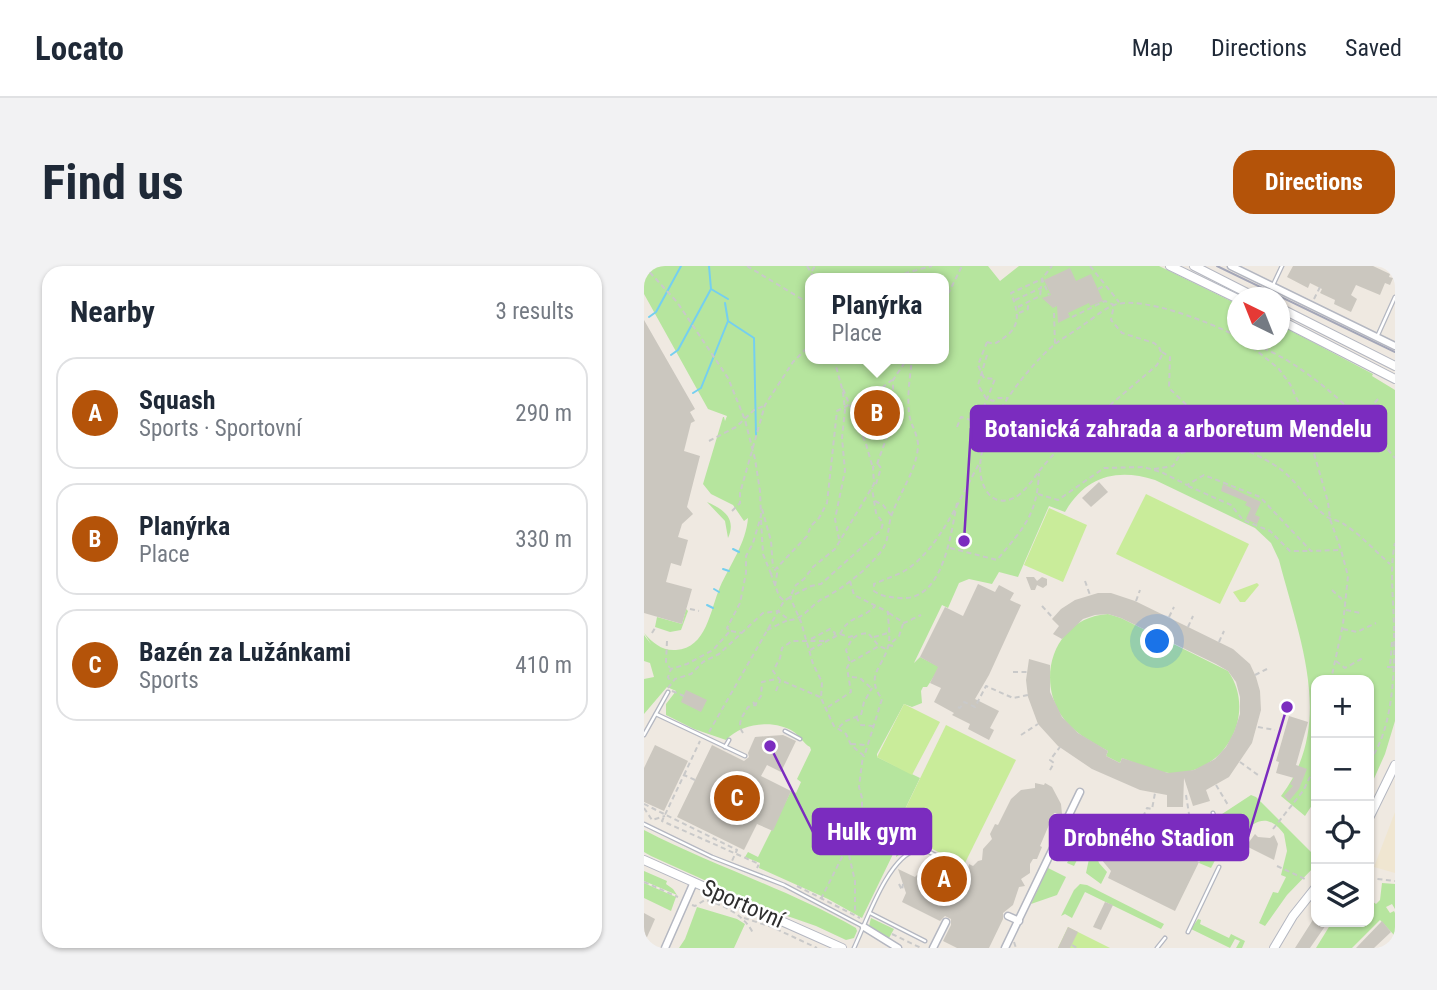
<!DOCTYPE html>
<html lang="en">
<head>
<meta charset="utf-8">
<style>
	body { margin:0; font-family:"Roboto Condensed",sans-serif; background:#f2f2f3; color:#1f2937 }
	.controls { position:absolute; right:21px; bottom:21px; display:grid; overflow:hidden; border-radius:14px; box-shadow:0 2px 5px #0004 }
	.controls button { width:63px; height:63px; display:grid; place-items:center; padding:0; border:0; border-bottom:2px solid #e0e1e3; background:#fff; color:#1f2937; font:35px sans-serif }
	.compass { position:absolute; left:583px; top:21px; width:63px; height:63px; border-radius:50%; background:#fff; box-shadow:0 2px 5px #0004; rotate:317deg }
	.you { position:absolute; left:514px; top:376px; width:24px; height:24px; margin:-18px; border:5px solid #fff; border-radius:50%; background:#1a73e8; box-shadow:0 0 0 10px #1a73e833 }
	.badge { display:grid; place-items:center; width:46px; height:46px; border-radius:50%; background:#b45309; color:#fff; font-size:23px; font-weight:700 }
	.pin { position:absolute; translate:-50% -50%; border:4px solid #fff; box-shadow:0 2px 7px #0006 }
	.popup { position:absolute; left:161px; top:7px; width:144px; height:91px; box-sizing:border-box; display:grid; place-content:center; border-radius:14px; background:#fff; filter:drop-shadow(0 2px 5px #0005); font-size:23px; white-space:nowrap; color:#747a83 }
	.popup b { font-size:26px; color:#1f2937 }
	.popup::after { content:''; position:absolute; left:50%; top:100%; margin-left:-14px; border:14px solid transparent; border-top-color:#fff }
	.list { margin:0; padding:0; list-style:none }
	h2 { display:flex; justify-content:space-between; align-items:center; height:91px; margin:0; padding:0 28px; font-size:30px }
	h2 small { font-size:23px; font-weight:400; color:#747a83 }
	.list li { display:grid; grid-template-columns:46px 1fr auto; gap:21px; align-items:center; box-sizing:border-box; height:112px; margin:0 14px 14px; padding:0 14px; border:2px solid #e0e1e3; border-radius:21px }
	.list b { display:block; font-size:26px; white-space:nowrap }
	.list p { margin:0; font-size:23px; white-space:nowrap; color:#747a83 }
	.list em { font-size:23px; font-style:normal; color:#747a83 }
	.icon { flex:none; width:38px; height:38px; fill:none; stroke:currentColor; stroke-width:2; stroke-linecap:round; stroke-linejoin:round }
	.map { position:relative; flex:none; width:751px; height:682px; overflow:hidden; border-radius:21px }
	header { display:flex; align-items:center; gap:42px; box-sizing:border-box; height:98px; padding:0 35px; background:#fff; border-bottom:2px solid #e0e1e3 }
	header strong { font-size:33px }
	nav { display:flex; gap:38px; margin-inline-start:auto; font-size:24px }
	.intro { display:flex; align-items:center; justify-content:space-between; box-sizing:border-box; height:168px; padding:0 42px }
	h1 { margin:0; font-size:49px }
	.button { padding:18px 32px; border-radius:21px; background:#b45309; color:#fff; font-size:24px; font-weight:700 }
	main { display:flex; gap:42px; padding:0 42px }
	aside { flex:1; background:#fff; border-radius:21px; box-shadow:0 2px 5px #0004 }
	.map>svg:first-child { display:block }
	.education { fill:#f0e6d1 }
	.green { fill:#b6e59e; fill-rule:evenodd }
	.pitch { fill:#c9ec9a }
	.lines { fill:none; stroke-linecap:round; stroke-linejoin:round }
	.stream { stroke:#75cff0; stroke-width:2 }
	.building { fill:#cbc7bf }
	.lane-casing { stroke:#b4b7c1; stroke-width:5 }
	.street-casing { stroke:#b4b7c1; stroke-width:9 }
	.secondary-casing { stroke:#b4b7c1; stroke-width:10 }
	.path { stroke:#c9c9c9; stroke-width:2; stroke-dasharray:5 3.5; stroke-linecap:butt }
	.lane { stroke:#fff; stroke-width:2.5 }
	.street { stroke:#fff; stroke-width:6 }
	.secondary { stroke:#fff; stroke-width:8 }
	.tram { stroke:#a3a6b8; stroke-width:2 }
	.path-bridge { stroke:#c9c9c9; stroke-width:2; stroke-dasharray:5 3.5; stroke-linecap:butt }
	.labels { text-anchor:middle; dominant-baseline:central; stroke-width:5; stroke-linejoin:round; paint-order:stroke }
	.street-label { font-size:23px; fill:#2e2e2e; stroke:#fff }
	.leader { fill:none; stroke:#7b2cbf; stroke-width:2.5 }
	.callout-dot { fill:#7b2cbf; stroke:#fff; stroke-width:2.5 }
	.callout { fill:#7b2cbf; stroke:#7b2cbf; stroke-width:2.5 }
	.callout-label { font-size:24px; text-anchor:middle; font-weight:bold; fill:#fff }
</style>
</head>
<body>
<header>
<strong>Locato</strong>
<nav><a>Map</a><a>Directions</a><a>Saved</a></nav>
</header>
<div class="intro"><h1>Find us</h1><a class="button">Directions</a></div>
<main>
<aside>
<h2>Nearby<small>3 results</small></h2>
<ul class="list">
<li><span class="badge">A</span><div><b>Squash</b><p>Sports · Sportovní</p></div><em>290 m</em></li>
<li><span class="badge">B</span><div><b>Planýrka</b><p>Place</p></div><em>330 m</em></li>
<li><span class="badge">C</span><div><b>Bazén za Lužánkami</b><p>Sports</p></div><em>410 m</em></li>
</ul>
</aside>
<div class="map">
<svg width="751" height="682" viewBox="0 0 751 682">
	<rect width="100%" height="100%" fill="#efe9e1"/>
	<!-- education -->
	<polygon class="education" points="751,546 751,607 730,601"/>
	<!-- green -->
	<g class="green">
		<path d="M0,0H344L356,15L375,0H515L593,38L594,74H636V59L729,108L728,110L751,124V455L741,488L725,524V414H672V533L661,550L637,530C692,458 655,372 635,294L627,277L611,262L511,214C473,202 442,210 421,246L405,240L374,311L355,306L348,318L325,313L315,317L304,342L298,339L270,397L276,391L296,401L283,421H279L277,425L278,437L268,441L260,438L233,488V491L276,512L251,564L271,574L265,582L252,591L253,585L251,584L218,652L184,633L115,602L116,597L101,591L104,586L114,591L147,525L152,527L157,516L153,513L167,484L166,481C159,477 157,471 150,466C130,453 98,457 82,474L50,463L22,449V438L32,425L23,421L0,448V413L10,411L6,397L0,395V369L7,378L0,367C9,377 18,385 32,384C63,382 66,344 76,321C86,299 102,277 104,252L100,255L89,239L67,228L59,218L79,151H80L81,155L83,150L64,143L0,28ZM166,12H300V93H166Z"/>
		<path d="M63,236C79,243 93,252 84,272L81,255Z"/>
		<polygon points="42,343 44,345 37,364 26,366 11,361 13,351 38,358"/>
		<path d="M464,348L477,352L584,405C612,445 585,502 536,507C516,509 497,499 478,492L476,497L462,490L464,485C447,476 427,465 417,449C391,408 413,351 464,348Z"/>
		<path d="M607,529L612,531L672,591V599L643,629L621,660L615,657L629,626L634,627L642,611L637,609L643,585L640,568C616,536 600,570 584,582C577,573 573,559 578,548Z"/>
		<path d="M562,554L568,556L564,568L546,574L540,571L537,576L504,560C527,564 540,563 562,554Z"/>
		<polygon points="571,563 578,581 567,602 555,597"/>
		<path d="M0,564C69,600 144,623 212,662L213,665L210,672L202,674L172,660L129,645L7,590L0,586Z"/>
		<polygon points="424,564 427,566 429,571 418,594 411,590"/>
		<polygon points="439,572 443,574 430,600 423,597 434,574"/>
		<polygon points="452,588 455,597 463,606 457,618 442,607 445,593"/>
		<polygon points="404,602 422,611 413,629 387,638"/>
		<polygon points="0,605 23,615 22,618 29,623 33,629 0,615"/>
		<polygon points="0,617 32,631 27,645 0,632"/>
		<polygon points="738,617 751,618 751,643 748,638 742,641 746,647 750,645 751,647 751,670 736,654 708,682 672,682 688,656 725,656 725,633 732,638 736,634"/>
		<polygon points="436,618 443,619 520,658 517,663 441,626 428,652 421,648 417,650 430,624"/>
		<polygon points="53,641 93,653 101,658 90,682 35,682 41,673"/>
		<polygon points="227,652 250,663 245,672 225,660"/>
		<polygon points="554,653 557,654 556,658 585,672 587,668 601,675 598,682 592,682 596,675 591,673 586,682 547,663"/>
	</g>
	<!-- pitch -->
	<g class="pitch">
		<polygon points="502,228 605,278 576,338 472,288"/>
		<polygon points="405,242 443,259 419,316 380,299"/>
		<polygon points="613,317 615,319 601,336 596,336 589,326"/>
		<polygon points="260,438 296,456 268,509 233,491"/>
		<polygon points="302,459 372,494 320,599 251,564"/>
		<polygon points="424,661 466,682 414,682"/>
	</g>
	<g class="lines">
		<!-- stream -->
		<g class="stream">
			<polyline points="67,23 84,33"/>
			<polyline points="5,51 12,46 37,0"/>
			<polyline points="84,55 110,72 112,169"/>
			<polyline points="27,89 34,84 67,23 65,0"/>
			<polyline points="49,127 57,122 84,55 81,37"/>
			<polyline points="89,283 95,286"/>
			<polyline points="79,303 85,305"/>
			<polyline points="70,323 75,326"/>
			<polyline points="63,339 69,342"/>
		</g>
	</g>
	<!-- building -->
	<g class="building">
		<polygon points="649,0 729,0 746,8 745,11 749,12 746,19 741,17 736,29 712,19 707,29 713,33 707,46 690,38 691,34 676,27 678,23 666,17 664,22 643,11"/>
		<polygon points="426,2 432,15 447,8 459,35 446,40 445,37 424,47 426,51 414,57 413,40 409,42 398,32 407,29 400,14"/>
		<polygon points="0,54 51,143 46,146 51,155 47,157 40,185 56,190 43,241 49,248 38,258 34,271 44,274 37,300 27,297 22,316 48,323 38,358 0,347"/>
		<polygon points="455,216 464,226 447,241 438,232"/>
		<polygon points="579,218 617,236 611,249 616,251 613,258 602,253 607,242 601,239 603,236 577,225"/>
		<polygon points="382,311 390,311 393,315 398,311 403,313 403,319 399,322 393,319 391,324 387,324"/>
		<polygon points="334,318 351,326 355,319 370,327 366,334 377,339 345,409 331,433 355,445 346,462 350,464 345,474 324,463 326,458 308,449 310,447 290,436 297,422 286,417 294,401 276,391 301,341 319,350"/>
		<polygon points="454,327 467,327 491,335 589,383 606,398 612,411 616,425 617,444 608,477 585,511 562,524 566,535 549,540 540,512 539,541 523,541 523,529 496,524 448,503 414,480 394,458 384,431 382,414 385,393 406,399 406,426 418,451 434,467 464,485 462,490 476,497 478,492 524,507 550,504 571,493 582,481 590,466 596,448 596,431 592,416 584,405 572,398 477,352 464,348 451,349 439,353 418,373 409,368 415,360 408,353 417,343 431,334"/>
		<polygon points="42,424 63,434 57,446 37,436"/>
		<polygon points="645,450 664,456 652,499 663,503 655,523 645,535 640,530 649,520 646,518 650,512 632,507 635,496 632,495"/>
		<polygon points="139,469 152,475 137,506 123,499 117,510 147,525 129,565 113,558 100,584 33,551 68,479 100,495 105,491 104,487 111,471"/>
		<polygon points="11,479 44,495 20,545 0,536 0,502"/>
		<polygon points="391,517 400,519 401,517 408,521 417,538 418,548 410,547 396,580 398,581 393,593 389,593 386,598 386,607 377,613 381,620 375,621 369,639 359,647 359,653 345,682 313,682 299,675 307,659 307,653 301,650 296,655 258,636 262,627 254,603 271,611 275,607 279,607 286,594 319,611 323,610 325,598 329,600 334,595 338,594 339,583 348,573 346,568 351,558 354,559 367,533 377,524 391,522"/>
		<polygon points="490,560 501,566 504,560 537,576 540,571 546,574 539,588 555,596 531,645 464,612 467,605 457,593 458,578 470,568 485,569"/>
		<polygon points="611,568 614,571 626,572 630,569 634,578 630,594 602,580"/>
		<polygon points="461,636 469,639 457,664 449,661"/>
		<polygon points="0,647 11,653 0,678"/>
		<polygon points="672,649 672,656 684,656 666,682 651,682"/>
		<polygon points="738,655 747,666 730,682 712,682"/>
		<polygon points="424,661 434,666 426,682 414,682"/>
	</g>
	<g class="lines">
		<!-- lane casing -->
		<g class="lane-casing">
			<g id="lane">
				<polyline points="629,19 638,0"/>
				<polyline points="733,71 751,31"/>
				<polyline points="12,448 101,490"/>
				<polyline points="141,465 156,473"/>
				<polyline points="0,469 24,426"/>
				<polyline points="81,481 85,474"/>
				<polyline points="569,547 581,585"/>
				<polyline points="0,558 68,591 140,619 220,661"/>
				<polyline points="226,647 281,675"/>
				<polyline points="544,666 575,601"/>
				<path d="M210,682C222,657 244,590 273,584C280,582 287,587 293,590C303,595 314,599 321,607"/>
				<polyline points="513,682 521,672"/>
			</g>
		</g>
		<!-- street casing -->
		<g class="street-casing">
			<g id="street">
				<polyline points="587,0 751,80"/>
				<polyline points="364,650 375,655"/>
				<polyline points="220,661 254,682"/>
				<polyline points="21,682 50,616"/>
				<polyline points="289,682 302,656"/>
				<polyline points="361,682 436,526"/>
				<polyline points="750,682 751,681"/>
			</g>
		</g>
		<!-- secondary casing -->
		<g class="secondary-casing">
			<g id="secondary">
				<polyline points="526,0 594,33"/>
				<polyline points="550,0 613,32"/>
				<polyline points="636,42 751,100"/>
				<polyline points="636,54 751,113"/>
				<polyline points="725,552 751,499"/>
				<polyline points="0,594 198,682"/>
				<polyline points="630,682 649,650 672,621"/>
			</g>
		</g>
		<!-- path -->
		<g class="path">
			<polyline points="0,0 33,36 84,112 101,154 111,193 116,225 117,250 109,277 102,290 102,307 96,337 83,362 86,365 69,384 43,398 27,403 24,411 27,417"/>
			<polyline points="103,0 166,38"/>
			<polyline points="163,0 170,12"/>
			<polyline points="446,0 475,36"/>
			<polyline points="168,5 171,0"/>
			<polyline points="253,12 262,7 288,0"/>
			<polyline points="454,23 460,20"/>
			<polyline points="670,33 676,21"/>
			<polyline points="371,34 397,22 398,13 408,0"/>
			<polyline points="300,36 318,0"/>
			<polyline points="374,41 396,30 397,22"/>
			<polyline points="375,47 384,43 384,37"/>
			<polyline points="410,47 411,78"/>
			<polyline points="428,51 461,35 470,39 467,54 478,67 510,77 515,81 518,89 513,99 445,157"/>
			<path d="M594,71C568,57 502,31 473,38C462,41 451,51 442,57C432,64 421,71 411,78C381,103 313,186 344,227C352,238 366,236 376,228C384,221 390,212 396,204C416,180 444,150 476,147C511,143 606,182 635,202C654,216 665,237 683,251C688,254 693,254 698,257C715,267 731,285 746,298"/>
			<path d="M597,74L608,81L612,79C664,99 716,150 751,192"/>
			<path d="M343,76L350,78C376,64 377,52 367,27L398,13L405,29"/>
			<polyline points="608,81 634,102 646,118 657,142 684,236 686,253 697,284 704,310 699,358 687,414"/>
			<polyline points="518,86 526,91 525,122 557,153 561,168"/>
			<polyline points="343,89 334,119 342,132 349,135 354,132 364,132"/>
			<polyline points="190,93 199,126 201,144 198,172 201,205 191,253 195,273"/>
			<polyline points="199,123 222,178 228,199"/>
			<polyline points="734,133 727,141 737,174"/>
			<polyline points="330,156 337,148 351,113 340,112"/>
			<polyline points="313,161 317,151 330,155 343,168"/>
			<polyline points="65,175 92,161 110,144 120,140"/>
			<polyline points="510,203 529,200 537,187 551,184 550,176 554,167"/>
			<polyline points="232,218 237,202 234,198"/>
			<polyline points="544,220 587,239 599,254 626,265 646,285 666,285"/>
			<polyline points="394,228 414,234 460,202 499,201 517,206 543,219 560,209 616,231 667,285 696,284"/>
			<polyline points="231,235 239,239 247,249"/>
			<path d="M313,237C307,266 300,336 256,332C246,331 238,331 230,325V318C241,313 255,309 265,302C297,279 317,230 336,196"/>
			<polyline points="118,243 127,275 129,302"/>
			<polyline points="88,245 96,237 96,227 121,139 149,96 166,79"/>
			<polyline points="117,254 119,288 127,308"/>
			<path d="M306,282L353,294C379,262 393,250 395,207"/>
			<path d="M206,315L210,329L244,346C244,357 247,371 244,381C238,402 221,410 238,433L220,491"/>
			<polyline points="441,315 446,329"/>
			<polyline points="131,320 134,302"/>
			<polyline points="688,324 701,336"/>
			<polyline points="139,334 135,330 127,308 163,270 167,260 175,252 183,237 193,145 239,121 248,114"/>
			<polyline points="492,335 496,324"/>
			<polyline points="398,340 409,352"/>
			<polyline points="46,343 55,345"/>
			<polyline points="702,344 717,347"/>
			<polyline points="245,347 260,357 277,349"/>
			<polyline points="525,351 530,341"/>
			<polyline points="544,361 549,350"/>
			<polyline points="699,363 713,366 732,357"/>
			<polyline points="123,364 144,354"/>
			<polyline points="87,365 98,367"/>
			<path d="M750,365C750,335 745,305 751,277"/>
			<polyline points="8,367 11,362"/>
			<path d="M196,368C205,349 218,354 231,340"/>
			<polyline points="217,368 224,367 235,380"/>
			<polyline points="230,371 244,367"/>
			<polyline points="167,373 186,363 191,367 190,371"/>
			<polyline points="23,375 22,396 26,402"/>
			<polyline points="575,376 580,365"/>
			<polyline points="249,380 245,379 255,370 259,358"/>
			<polyline points="166,384 196,368 205,371 212,369"/>
			<polyline points="692,395 701,402 719,392"/>
			<polyline points="207,396 235,380 242,383"/>
			<polyline points="743,401 746,401"/>
			<polyline points="369,406 385,406"/>
			<polyline points="611,409 623,403"/>
			<polyline points="208,411 216,412 227,422"/>
			<path d="M24,422L31,413L47,408L59,396L75,388L119,347L134,345L145,354C160,354 167,338 180,332C201,321 224,303 238,284C246,273 243,261 248,248C256,226 274,202 274,178C273,166 266,158 265,147C263,129 266,111 268,93"/>
			<polyline points="28,425 40,430"/>
			<polyline points="132,425 136,415"/>
			<polyline points="176,431 136,414 129,405 136,392 138,382 148,375 181,375"/>
			<polyline points="109,436 114,442"/>
			<polyline points="184,441 207,426 203,402 206,396 202,384 208,373 215,368"/>
			<polyline points="314,441 316,442 320,436 331,441 342,420 369,432 384,429"/>
			<polyline points="212,451 217,459 229,460"/>
			<polyline points="195,461 202,455 217,449 220,436 228,422"/>
			<polyline points="614,461 631,464"/>
			<polyline points="65,466 140,335 146,331 152,319 160,313 169,301 191,283 230,218 229,201 233,198 245,165 249,128 249,114 263,93"/>
			<path d="M99,467C92,457 99,450 104,441L111,439L117,430L118,416L133,413"/>
			<polyline points="377,469 394,458"/>
			<polyline points="207,478 222,479"/>
			<path d="M725,495C749,465 751,404 750,367"/>
			<polyline points="596,496 614,509"/>
			<polyline points="406,504 410,497 406,494 416,481"/>
			<polyline points="40,509 56,475"/>
			<polyline points="51,514 40,509 18,555 115,598 113,602"/>
			<polyline points="572,519 584,539"/>
			<polyline points="542,529 546,554"/>
			<polyline points="0,538 93,584 88,595"/>
			<polyline points="0,542 8,554 21,550"/>
			<polyline points="499,551 503,542 508,543 511,527"/>
			<polyline points="629,563 659,525 672,499"/>
			<polyline points="203,581 211,615 211,648"/>
			<polyline points="633,600 661,613"/>
			<polyline points="725,612 751,615"/>
			<polyline points="0,616 34,631"/>
			<polyline points="255,618 258,624 259,618"/>
			<polyline points="153,620 216,652"/>
			<polyline points="177,633 218,551 218,532 215,521 219,489 207,479 202,468 190,460 187,454 177,432 178,416 169,398 157,356 146,331 167,320 177,318 237,264 239,257 232,247 228,222"/>
			<path d="M48,639L51,640L61,634C80,639 100,649 109,667"/>
			<polyline points="100,652 128,661 173,682"/>
			<polyline points="248,668 277,682"/>
			<polyline points="370,676 372,682"/>
			<polyline points="428,679 433,682"/>
		</g>
		<!-- lane -->
		<use href="#lane" class="lane"/>
		<!-- street -->
		<use href="#street" class="street"/>
		<!-- secondary -->
		<use href="#secondary" class="secondary"/>
		<!-- tram -->
		<polyline class="tram" points="573,0 751,86"/>
		<!-- path-bridge -->
		<g class="path-bridge">
			<polyline points="340,112 334,99 343,76"/>
			<polyline points="748,376 746,401 751,401"/>
		</g>
	</g>
	<g class="labels">
		<!-- street labels -->
		<g class="street-label">
			<text transform="translate(99 638) rotate(24)">Sportovní</text>
		</g>
	</g>
	<!-- callouts -->
	<path class="leader" d="M320 275L327 162M126 480L169 566M643 441L604 571"/>
	<g class="callout-dot">
		<circle cx="320" cy="275" r="7"/>
		<circle cx="126" cy="480" r="7"/>
		<circle cx="643" cy="441" r="7"/>
	</g>
	<g class="callout">
		<rect x="327" y="140" width="415" height="45" rx="7"/>
		<rect x="169" y="543" width="118" height="45" rx="7"/>
		<rect x="406" y="549" width="198" height="45" rx="7"/>
	</g>
	<g class="callout-label">
		<text x="534" y="171">Botanická zahrada a arboretum Mendelu</text>
		<text x="228" y="574">Hulk gym</text>
		<text x="505" y="580">Drobného Stadion</text>
	</g>
</svg>
<div class="controls">
<button>+</button>
<button>−</button>
<button><svg class="icon" aria-label="locate" viewBox="0 0 24 24"><circle cx="12" cy="12" r="6"/><path d="M12 2v4M12 18v4M2 12h4M18 12h4"/></svg></button>
<button><svg class="icon" aria-label="layers" viewBox="0 0 24 24"><path d="M12 4l9 5-9 5-9-5zM3 14l9 5 9-5"/></svg></button>
</div>
<svg class="compass" viewBox="-18 -18 36 36"><path d="M0-13l5 13h-10z" fill="#e53935"/><path d="M0 13l5-13h-10z" fill="#747a83"/></svg>
<div class="you"></div>
<div class="pin badge" style="left:300px;top:613px">A</div>
<div class="pin badge" style="left:233px;top:147px">B</div>
<div class="popup"><b>Planýrka</b>Place</div>
<div class="pin badge" style="left:93px;top:532px">C</div>
</div>
</main>
</body>
</html>
